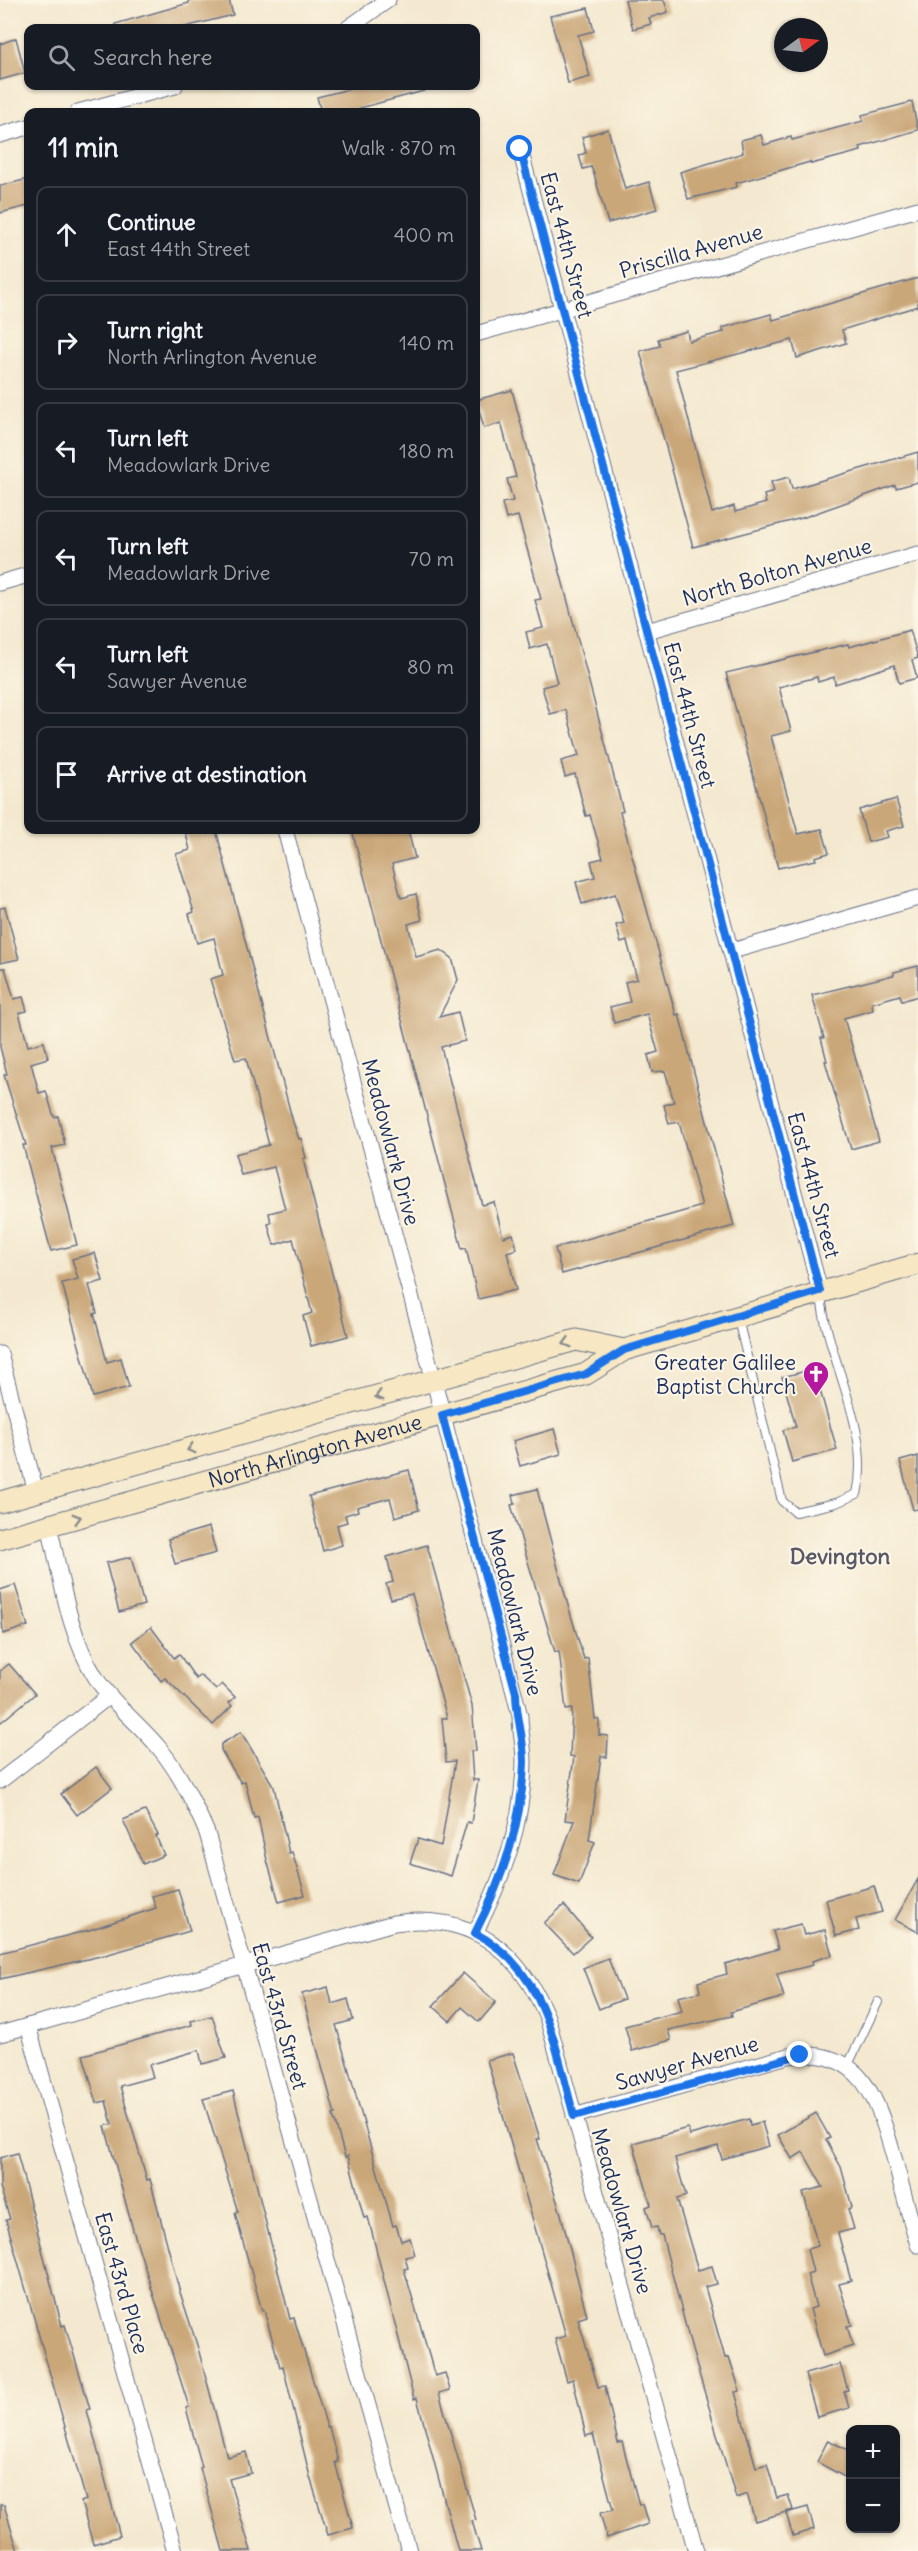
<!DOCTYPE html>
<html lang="en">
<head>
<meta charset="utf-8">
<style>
	body { margin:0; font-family:Delius,sans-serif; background:#242831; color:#f1f3f6 }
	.controls { position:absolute; right:18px; bottom:18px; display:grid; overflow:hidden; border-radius:12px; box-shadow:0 2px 4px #0004 }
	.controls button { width:54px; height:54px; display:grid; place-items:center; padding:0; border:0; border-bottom:2px solid #363941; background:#171b24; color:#f1f3f6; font:30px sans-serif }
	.compass { position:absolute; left:774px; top:18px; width:54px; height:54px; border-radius:50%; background:#171b24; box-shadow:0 2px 4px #0004; rotate:75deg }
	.stop { position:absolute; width:18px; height:18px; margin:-14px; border:4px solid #1a73e8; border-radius:50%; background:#fff }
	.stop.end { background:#1a73e8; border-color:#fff; box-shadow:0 2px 6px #0008 }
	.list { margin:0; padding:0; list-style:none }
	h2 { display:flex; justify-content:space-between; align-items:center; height:78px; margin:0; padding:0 24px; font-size:26px }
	h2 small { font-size:20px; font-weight:400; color:#9ea1a6 }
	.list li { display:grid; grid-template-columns:39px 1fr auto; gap:18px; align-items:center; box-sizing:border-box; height:96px; margin:0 12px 12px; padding:0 12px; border:2px solid #363941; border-radius:12px }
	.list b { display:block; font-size:22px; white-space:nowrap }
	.list p { margin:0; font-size:20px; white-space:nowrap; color:#9ea1a6 }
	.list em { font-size:20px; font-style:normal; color:#9ea1a6 }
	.icon { flex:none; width:33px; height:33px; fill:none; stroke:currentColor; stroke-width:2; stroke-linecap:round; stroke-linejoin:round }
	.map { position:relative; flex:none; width:918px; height:2551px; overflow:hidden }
	.search { position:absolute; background:#171b24; box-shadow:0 2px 4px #0004; left:24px; top:24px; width:456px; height:66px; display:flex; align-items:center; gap:15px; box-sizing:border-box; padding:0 21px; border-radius:12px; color:#9ea1a6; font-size:22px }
	.panel { position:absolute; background:#171b24; box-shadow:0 2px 4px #0004; left:24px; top:108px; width:456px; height:726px; border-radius:12px }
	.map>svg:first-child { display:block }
	.building { fill:#caa779 }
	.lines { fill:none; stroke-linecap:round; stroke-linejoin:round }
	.service-casing { stroke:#677086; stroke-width:10 }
	.minor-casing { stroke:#677086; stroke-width:17 }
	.secondary-casing { stroke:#677086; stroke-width:23 }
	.service { stroke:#fff; stroke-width:8 }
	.minor { stroke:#fff; stroke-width:15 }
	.secondary { stroke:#f7e8c3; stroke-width:21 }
	.oneway { stroke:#898c90 }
	.route { stroke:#1a73e8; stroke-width:8 }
	.labels { text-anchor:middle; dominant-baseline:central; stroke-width:4.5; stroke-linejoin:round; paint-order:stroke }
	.street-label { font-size:21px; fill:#1b2f5e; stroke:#fcf5e5 }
	.poi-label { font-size:21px; fill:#1b2f5e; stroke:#fcf5e5; text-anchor:end }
	.neighbourhood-label { font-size:22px; font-weight:bold; fill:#585967; stroke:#fcf5e5 }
</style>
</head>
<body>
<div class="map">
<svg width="918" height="2551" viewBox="0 0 918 2551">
	<rect width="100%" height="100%" fill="#fcf5e5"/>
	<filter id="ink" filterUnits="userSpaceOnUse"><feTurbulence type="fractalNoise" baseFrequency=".0167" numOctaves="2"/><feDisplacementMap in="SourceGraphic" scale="12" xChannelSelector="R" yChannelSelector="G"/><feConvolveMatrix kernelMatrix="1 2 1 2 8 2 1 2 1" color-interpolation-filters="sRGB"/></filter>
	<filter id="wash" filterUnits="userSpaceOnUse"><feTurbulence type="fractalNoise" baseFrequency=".008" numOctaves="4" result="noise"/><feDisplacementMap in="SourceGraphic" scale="24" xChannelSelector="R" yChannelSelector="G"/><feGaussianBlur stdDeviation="1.35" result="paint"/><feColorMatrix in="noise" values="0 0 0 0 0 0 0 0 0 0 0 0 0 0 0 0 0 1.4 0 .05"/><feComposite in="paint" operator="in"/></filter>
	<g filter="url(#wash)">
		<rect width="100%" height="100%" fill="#f4e9d0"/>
		<g id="blocks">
			<!-- building -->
			<g class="building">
				<polygon points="188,0 229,0 233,15 181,28 115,28 115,24 189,3"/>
				<polygon points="625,0 664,0 668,12 649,18 651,24 633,29"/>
				<polygon points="588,8 594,31 578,35 590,77 568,83 550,16"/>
				<polygon points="16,38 25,73 0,80 0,44"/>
				<polygon points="361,86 423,86 424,91 360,108 362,112 321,112 317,97"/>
				<polygon points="912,102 918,130 860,147 861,151 811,164 810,162 736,183 737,187 688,199 680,172 743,153 741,140 761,135 764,145 791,137 792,140 863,121 862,115"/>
				<polygon points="608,129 625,189 649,182 657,209 608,223 594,174 591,167 583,169 579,155 586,153 582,137"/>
				<polygon points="28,179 28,206 0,213 0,186"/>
				<polygon points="918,278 918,306 842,330 846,343 797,358 792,340 676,370 712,513 734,506 735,512 766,503 764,495 774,492 771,482 789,477 792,489 918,452 918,482 896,488 895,485 802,518 693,547 640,351 660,346 658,339 687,331 689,341 724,332 722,328 771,314 773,320"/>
				<polygon points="512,390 623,811 620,812 676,1015 679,1014 734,1226 562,1274 555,1248 702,1206 679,1122 669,1124 664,1105 674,1102 665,1071 652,1072 648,1055 658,1052 647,1014 614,1023 610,1007 630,1002 625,982 637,979 627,941 621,943 616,925 624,923 615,894 582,904 576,882 595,877 591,861 603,858 590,815 586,816 575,774 565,777 561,761 579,756 566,710 550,714 542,687 557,683 547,644 530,649 526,632 543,628 535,600 541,599 518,516 506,519 502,503 513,501 507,479 516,477 501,423 484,428 476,400"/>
				<polygon points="910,630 918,658 912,660 917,678 899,683 894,665 835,684 834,677 818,682 817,677 779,687 791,731 771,736 798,834 822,829 829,853 815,857 816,860 778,868 726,673 848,644 849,647"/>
				<polygon points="896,799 904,826 886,831 888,837 868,842 859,810"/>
				<polygon points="185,830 216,830 293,1122 299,1139 301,1138 306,1158 303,1159 348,1336 311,1346 303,1316 312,1313 293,1239 274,1245 268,1224 271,1223 269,1213 285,1209 274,1167 241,1175 235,1154 269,1145 246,1058 235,1060 210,979 223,975 214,938 197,943 189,914 194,912 176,854 190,850"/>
				<polygon points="352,830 408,830 415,858 392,864 401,898 416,894 422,920 408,924 416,957 441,950 452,958 458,980 439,1017 458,1012 465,1041 441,1047 482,1205 494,1202 503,1237 513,1234 517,1249 507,1252 516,1290 478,1299 466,1248 462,1249"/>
				<polygon points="5,907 19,959 0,963 0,908"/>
				<polygon points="918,966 918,996 902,1001 900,995 872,1003 873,1010 844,1018 879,1141 851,1149 825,1061 827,1061 821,1038 824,1038 812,995 894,975 894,972"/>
				<polygon points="0,968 5,968 14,999 23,997 27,1011 19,1013 28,1046 44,1042 48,1058 31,1063 39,1093 46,1091 54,1117 58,1116 65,1145 52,1148 77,1245 51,1251 23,1145 26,1145 4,1075 7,1074 0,1047"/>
				<polygon points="95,1253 103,1281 89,1285 97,1313 94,1314 107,1362 121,1358 129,1387 93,1397 62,1283 78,1279 72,1259"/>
				<polygon points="814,1369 837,1450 792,1462 783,1430 796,1427 782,1377"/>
				<polygon points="554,1429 561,1454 520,1466 513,1441"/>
				<polygon points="918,1456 918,1509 913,1510 900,1461"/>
				<polygon points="409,1470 419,1510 395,1517 390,1498 357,1507 358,1511 345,1515 347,1522 337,1525 342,1545 323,1551 309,1496"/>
				<polygon points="537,1489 567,1602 584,1659 588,1658 595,1719 599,1719 599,1735 608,1736 607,1757 601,1756 589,1840 595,1842 579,1884 554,1875 574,1821 565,1820 574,1757 570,1756 572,1709 566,1710 559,1651 555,1652 511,1505 515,1504 513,1495"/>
				<polygon points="209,1527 216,1553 175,1564 168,1539"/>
				<polygon points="427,1545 472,1706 476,1751 471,1751 473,1780 478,1780 471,1823 467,1822 451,1876 410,1863 418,1839 441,1846 455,1761 446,1762 442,1718 447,1718 412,1594 391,1599 386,1584 393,1582 387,1557"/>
				<polygon points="131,1557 144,1605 119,1612 106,1563"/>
				<polygon points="15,1585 28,1626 3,1634 0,1590"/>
				<polygon points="151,1627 174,1658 179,1654 196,1679 200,1675 216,1690 222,1684 235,1697 229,1703 232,1706 213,1725 165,1678 161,1681 132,1642"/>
				<polygon points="9,1664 35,1694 0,1723 0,1671"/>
				<polygon points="241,1732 274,1787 289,1853 292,1852 305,1895 279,1902 267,1860 258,1817 254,1818 245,1781 241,1783 221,1750 221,1744"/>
				<polygon points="96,1767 112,1788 77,1815 61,1794"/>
				<polygon points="145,1811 158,1835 156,1836 164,1855 143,1864 123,1820"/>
				<polygon points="918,1879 918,1932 895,1920"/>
				<polygon points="874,1886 882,1912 856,1919 859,1930 836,1936 826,1900"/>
				<polygon points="178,1889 190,1931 105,1955 0,1979 0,1953 89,1930 156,1908 152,1896"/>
				<polygon points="564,1905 591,1937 573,1953 544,1923"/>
				<polygon points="801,1924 804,1935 825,1930 832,1955 812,1961 813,1965 777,1974 784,1997 731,2012 732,2016 668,2030 671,2040 632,2051 625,2026 682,2011 678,1997 700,1992 698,1982 727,1974 725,1964 778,1949 773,1931"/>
				<polygon points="608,1958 624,1999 599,2009 583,1968"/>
				<polygon points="463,1973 496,2002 479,2022 462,2007 450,2021 433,2006"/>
				<polygon points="328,1987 332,2004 348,1999 353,2020 336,2025 393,2226 396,2225 401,2241 410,2238 415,2255 405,2257 408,2268 404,2269 435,2376 445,2373 450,2390 439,2393 476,2520 472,2521 481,2551 458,2551 417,2398 414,2399 368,2217 364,2218 348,2156 345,2157 333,2115 335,2114 302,1994"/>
				<polygon points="212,2016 226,2058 202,2064 199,2050 149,2065 153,2077 120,2086 147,2180 150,2179 179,2289 198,2348 227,2457 246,2452 251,2473 229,2479 251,2551 223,2551 200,2468 202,2467 186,2408 189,2407 133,2230 105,2126 112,2124 106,2101 97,2103 83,2055 192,2025 191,2021"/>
				<polygon points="513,2053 540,2139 537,2139 561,2214 587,2316 578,2319 598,2387 605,2386 618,2443 622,2442 639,2505 642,2504 648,2524 607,2538 600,2513 613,2510 593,2434 586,2436 573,2379 567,2381 555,2339 566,2336 487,2060"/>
				<polygon points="233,2091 290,2319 294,2318 327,2427 329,2427 338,2462 335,2462 353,2528 328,2535 310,2477 283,2366 280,2367 264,2310 262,2311 235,2213 238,2212 203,2099"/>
				<polygon points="816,2113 830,2138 826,2140 841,2167 852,2207 848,2209 854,2229 838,2233 851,2281 839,2284 852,2325 847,2326 853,2346 823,2356 810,2309 816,2307 807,2274 813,2272 807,2249 818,2246 803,2192 823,2187 803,2152 792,2159 778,2135"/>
				<polygon points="749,2119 750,2125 762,2122 769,2146 722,2159 718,2146 675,2158 686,2196 677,2199 698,2270 712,2266 717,2284 705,2287 725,2358 729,2357 740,2391 735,2392 756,2467 767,2464 777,2498 788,2495 793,2510 755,2521 747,2494 736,2498 692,2350 662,2235 659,2235 657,2227 652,2228 646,2207 651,2205 633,2143 688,2128 690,2135"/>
				<polygon points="17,2153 62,2326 65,2325 90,2409 87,2410 120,2536 93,2544 81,2502 86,2500 6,2220 10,2219 0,2187 0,2158"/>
				<polygon points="840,2364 848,2390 844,2391 849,2408 817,2417 805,2374"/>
				<polygon points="828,2440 850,2451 850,2480 817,2462"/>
				<polygon points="0,2505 4,2505 18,2551 0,2551"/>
				<polygon points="808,2507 814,2529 793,2536 786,2513"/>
			</g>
		</g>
	</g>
	<g filter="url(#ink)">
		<use href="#blocks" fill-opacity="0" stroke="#677086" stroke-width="1.5"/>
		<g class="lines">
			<!-- service casing -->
			<g class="service-casing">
				<g id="service">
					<path d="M738,1319L782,1501L795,1512L836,1503L857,1494C872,1428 827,1361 821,1295"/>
					<polyline points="847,2067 878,2002"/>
				</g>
			</g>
			<!-- minor casing -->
			<g class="minor-casing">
				<g id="minor">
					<polyline points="348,28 388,0"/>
					<polyline points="78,112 175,86"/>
					<polyline points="0,135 28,127"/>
					<polyline points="520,149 820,1291"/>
					<polyline points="476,334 918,209"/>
					<polyline points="0,583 28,575"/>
					<polyline points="647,631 918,554"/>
					<path d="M285,830L434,1381L520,1716C520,1731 524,1746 524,1762C523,1824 503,1878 475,1933"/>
					<polyline points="732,951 918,898"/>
					<polyline points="0,1354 36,1492"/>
					<path d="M49,1525C61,1576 68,1634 96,1678C114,1706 140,1724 160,1749C181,1775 194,1803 207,1833L409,2551"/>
					<polyline points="0,1781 109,1696"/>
					<polyline points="28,2026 175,2551"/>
					<path d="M0,2034L394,1923C471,1912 518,1949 547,2017L696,2551"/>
					<path d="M574,2116L788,2056C864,2046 878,2101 895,2161C902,2189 910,2217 918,2245"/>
				</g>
			</g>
			<!-- secondary casing -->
			<g class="secondary-casing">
				<g id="secondary">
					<polyline points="0,1502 576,1340 624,1350"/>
					<path id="s1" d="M0,1539L586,1374L624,1350L918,1264"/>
				</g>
			</g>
			<!-- service -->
			<use href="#service" class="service"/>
			<!-- minor -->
			<use href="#minor" class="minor"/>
			<!-- secondary -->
			<use href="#secondary" class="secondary"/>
		</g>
		<!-- one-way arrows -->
		<defs><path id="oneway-chevron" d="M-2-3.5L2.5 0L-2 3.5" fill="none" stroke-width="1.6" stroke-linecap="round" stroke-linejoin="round" transform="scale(1.5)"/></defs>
		<g class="oneway">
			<use href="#oneway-chevron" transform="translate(567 1343) rotate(164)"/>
			<use href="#oneway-chevron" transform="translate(379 1396) rotate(164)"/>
			<use href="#oneway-chevron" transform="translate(191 1449) rotate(164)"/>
			<use href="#oneway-chevron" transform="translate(77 1518) rotate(-16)"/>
		</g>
	</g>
	<g class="lines" filter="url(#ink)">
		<!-- route -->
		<path class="route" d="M520,149L820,1291L624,1350L586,1374L442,1415L516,1693C516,1716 524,1738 524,1762C522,1824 503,1878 475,1933C547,1971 554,2045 574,2116L800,2055"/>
	</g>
	<!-- icons -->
	<defs>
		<g id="church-pin" transform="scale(1.35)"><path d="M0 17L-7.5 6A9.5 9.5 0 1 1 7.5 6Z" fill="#b5179e" stroke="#fcf5e5"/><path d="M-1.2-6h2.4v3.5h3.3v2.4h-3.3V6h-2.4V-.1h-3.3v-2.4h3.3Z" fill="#fff"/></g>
	</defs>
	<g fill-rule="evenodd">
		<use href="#church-pin" x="816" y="1374"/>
	</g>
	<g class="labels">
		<!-- street labels -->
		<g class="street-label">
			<text transform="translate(567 245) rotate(75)">East 44th Street</text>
			<text transform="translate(691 251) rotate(-16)">Priscilla Avenue</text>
			<text transform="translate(777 572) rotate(-16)">North Bolton Avenue</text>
			<text transform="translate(690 715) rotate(75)">East 44th Street</text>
			<text transform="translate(391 1142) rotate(75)">Meadowlark Drive</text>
			<text transform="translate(814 1185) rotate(75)">East 44th Street</text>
			<text stroke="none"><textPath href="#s1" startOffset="327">North Arlington Avenue</textPath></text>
			<text transform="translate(515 1612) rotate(76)">Meadowlark Drive</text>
			<text transform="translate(280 2016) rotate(74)">East 43rd Street</text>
			<text transform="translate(687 2063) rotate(-16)">Sawyer Avenue</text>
			<text transform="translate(622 2211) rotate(74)">Meadowlark Drive</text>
			<text transform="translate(122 2283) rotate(74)">East 43rd Place</text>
		</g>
		<!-- poi labels -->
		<g class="poi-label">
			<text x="796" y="1362">Greater Galilee<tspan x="796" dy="24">Baptist Church</tspan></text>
		</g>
		<!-- neighbourhood labels -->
		<g class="neighbourhood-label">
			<text x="840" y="1556">Devington</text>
		</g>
	</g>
</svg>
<div class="controls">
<button>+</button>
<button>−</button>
</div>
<svg class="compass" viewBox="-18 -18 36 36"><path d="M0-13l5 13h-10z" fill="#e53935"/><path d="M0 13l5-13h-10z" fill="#9ea1a6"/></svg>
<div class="stop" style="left:520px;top:149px"></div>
<div class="stop end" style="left:800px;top:2055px"></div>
<div class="search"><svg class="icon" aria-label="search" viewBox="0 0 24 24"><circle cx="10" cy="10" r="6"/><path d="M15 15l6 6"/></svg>Search here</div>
<section class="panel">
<h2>11 min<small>Walk · 870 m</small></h2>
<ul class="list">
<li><svg class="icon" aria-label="ahead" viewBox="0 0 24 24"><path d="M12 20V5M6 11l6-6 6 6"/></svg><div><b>Continue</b><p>East 44th Street</p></div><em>400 m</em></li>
<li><svg class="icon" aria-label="right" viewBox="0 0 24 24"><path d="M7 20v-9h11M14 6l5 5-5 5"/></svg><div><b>Turn right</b><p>North Arlington Avenue</p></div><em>140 m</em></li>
<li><svg class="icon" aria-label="left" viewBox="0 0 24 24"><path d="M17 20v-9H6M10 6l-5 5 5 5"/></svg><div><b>Turn left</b><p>Meadowlark Drive</p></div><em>180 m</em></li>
<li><svg class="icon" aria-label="left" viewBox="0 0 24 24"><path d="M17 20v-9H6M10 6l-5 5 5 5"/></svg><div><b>Turn left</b><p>Meadowlark Drive</p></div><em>70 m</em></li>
<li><svg class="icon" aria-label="left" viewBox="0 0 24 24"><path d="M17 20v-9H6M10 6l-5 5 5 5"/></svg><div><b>Turn left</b><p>Sawyer Avenue</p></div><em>80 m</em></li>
<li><svg class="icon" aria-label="arrive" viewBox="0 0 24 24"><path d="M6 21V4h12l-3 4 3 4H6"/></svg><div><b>Arrive at destination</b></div></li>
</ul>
</section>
</div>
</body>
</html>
